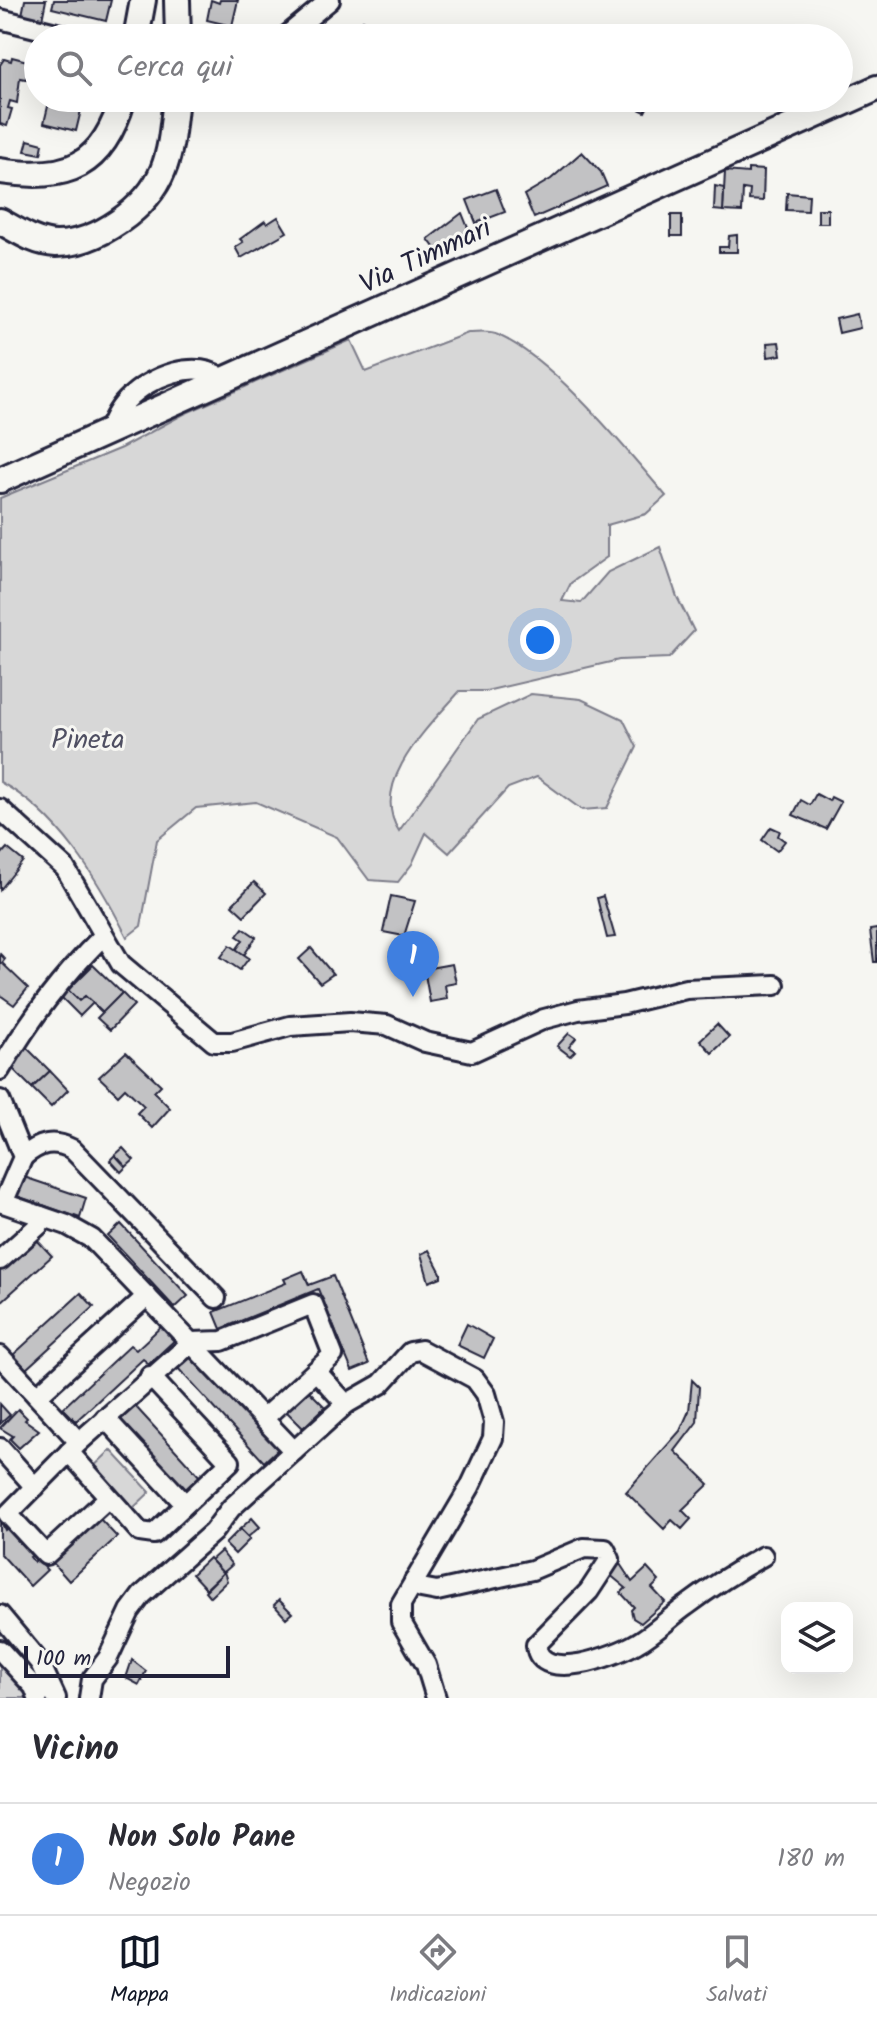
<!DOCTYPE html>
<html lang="it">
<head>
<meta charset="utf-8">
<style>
	body { margin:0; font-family:Kalam,sans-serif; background:#f2f2f3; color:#2b2b33 }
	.controls { position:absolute; right:24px; bottom:24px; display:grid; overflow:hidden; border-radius:16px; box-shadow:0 8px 32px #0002 }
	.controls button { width:72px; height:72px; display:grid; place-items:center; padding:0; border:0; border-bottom:2px solid #e1e1e2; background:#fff; color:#2b2b33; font:40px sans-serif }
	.scale { position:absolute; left:24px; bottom:20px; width:206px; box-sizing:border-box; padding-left:8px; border:4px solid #22223b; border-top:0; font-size:22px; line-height:28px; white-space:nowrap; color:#22223b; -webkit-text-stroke:6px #f6f6f2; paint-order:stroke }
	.you { position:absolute; left:540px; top:640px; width:28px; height:28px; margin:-20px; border:6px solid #fff; border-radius:50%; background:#1a73e8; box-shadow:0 0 0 12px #1a73e833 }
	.badge { display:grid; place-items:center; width:52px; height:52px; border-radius:50%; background:#111827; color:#fff; font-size:26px; font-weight:700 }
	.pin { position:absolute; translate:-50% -66px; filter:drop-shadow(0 2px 4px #0008) }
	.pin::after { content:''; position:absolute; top:42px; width:28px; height:24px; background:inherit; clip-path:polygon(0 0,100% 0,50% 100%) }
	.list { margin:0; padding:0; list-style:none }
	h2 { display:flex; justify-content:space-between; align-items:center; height:104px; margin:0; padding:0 32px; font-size:34px }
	h2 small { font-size:26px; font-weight:400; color:#7c7c81 }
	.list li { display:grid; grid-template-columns:52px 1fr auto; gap:24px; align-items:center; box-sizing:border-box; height:112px; padding:0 32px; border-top:2px solid #e1e1e2 }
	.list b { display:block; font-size:30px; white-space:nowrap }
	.list p { margin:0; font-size:26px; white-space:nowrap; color:#7c7c81 }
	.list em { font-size:26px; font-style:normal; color:#7c7c81 }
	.icon { flex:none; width:44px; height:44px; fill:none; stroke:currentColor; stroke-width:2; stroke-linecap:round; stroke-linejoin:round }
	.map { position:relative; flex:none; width:877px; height:1698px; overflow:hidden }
	.search { position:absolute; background:#fff; box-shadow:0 8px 32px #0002; left:24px; right:24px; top:24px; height:88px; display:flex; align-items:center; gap:20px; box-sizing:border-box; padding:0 28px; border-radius:44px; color:#7c7c81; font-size:30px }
	.sheet { height:216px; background:#fff }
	nav { display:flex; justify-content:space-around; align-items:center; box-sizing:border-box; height:112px; border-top:2px solid #e1e1e2; background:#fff; font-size:22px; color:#7c7c81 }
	nav a { display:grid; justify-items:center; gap:4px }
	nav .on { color:#111827 }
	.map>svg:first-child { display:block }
	.green { fill:#d7d7d7; stroke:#7c7c89; stroke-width:2 }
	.building { fill:#c2c2c4; stroke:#22223b; stroke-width:2 }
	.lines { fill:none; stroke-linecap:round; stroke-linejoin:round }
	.minor-casing { stroke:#22223b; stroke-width:24 }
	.major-casing { stroke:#22223b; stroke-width:30 }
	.minor { stroke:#f6f6f2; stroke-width:18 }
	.major { stroke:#f6f6f2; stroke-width:24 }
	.labels { text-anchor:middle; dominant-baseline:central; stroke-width:6; stroke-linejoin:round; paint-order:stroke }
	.street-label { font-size:28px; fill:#22223b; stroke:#f6f6f2 }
	.park-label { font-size:28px; fill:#4f4f62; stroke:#f6f6f2 }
</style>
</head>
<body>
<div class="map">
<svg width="877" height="1698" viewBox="0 0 877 1698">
	<rect width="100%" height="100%" fill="#f6f6f2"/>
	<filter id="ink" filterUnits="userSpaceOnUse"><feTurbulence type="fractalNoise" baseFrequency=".0125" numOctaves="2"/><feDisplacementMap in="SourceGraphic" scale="16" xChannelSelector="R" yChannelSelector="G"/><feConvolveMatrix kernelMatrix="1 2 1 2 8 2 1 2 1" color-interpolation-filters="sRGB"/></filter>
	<g filter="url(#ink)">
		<!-- green -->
		<g class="green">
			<path d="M468,333C478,333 490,331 498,335C553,359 626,449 666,496L646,514L607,525V557L571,583L562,601L581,603L608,572L660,547L677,597L694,631L669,658L619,660L486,691H460C430,725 368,783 399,831L478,719L531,694L581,699L623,719L637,747L607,808L582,810L537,777L508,788L449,853L426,833L412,864L398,882L369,880L337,837L256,802L196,808L157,840L141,926L127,937C98,879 59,814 0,782V498L121,448L184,414L351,340L366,372Z"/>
			<polygon points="111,1450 150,1492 129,1512 90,1470"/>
			<polygon points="0,1666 28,1697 28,1698 0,1698"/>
		</g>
		<!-- building -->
		<g class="building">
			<polygon points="25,0 46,0 42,20 22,15"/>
			<polygon points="111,0 106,21 52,8 54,0"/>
			<polygon points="211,0 219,3 220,0 238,0 232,26 207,20"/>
			<polygon points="363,20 371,25 362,38 350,38"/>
			<polygon points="12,57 31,62 26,79 20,78 17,103 10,101 8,108 12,109 7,126 0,124 0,65 4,59 11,61"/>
			<polygon points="50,98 76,98 83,102 76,131 44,123"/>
			<polygon points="642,98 651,100 645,112 637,108"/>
			<polygon points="28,140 43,144 41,154 25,151"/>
			<polygon points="582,152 601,172 607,186 534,218 524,195 551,179"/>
			<polygon points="748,169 764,170 763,201 749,200 750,190 743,189 742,212 723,211 725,171 748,173"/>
			<polygon points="715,186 724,188 723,211 714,210"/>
			<polygon points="496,189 505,212 476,223 467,200"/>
			<polygon points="787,193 809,195 808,211 786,210"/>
			<rect x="818" y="209" width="10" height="14"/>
			<polygon points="462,213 470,233 461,234 437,251 428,239"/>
			<rect x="671" y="215" width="11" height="21"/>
			<polygon points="278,217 287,232 241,258 235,247 243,242 240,239 265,221 267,224"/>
			<polygon points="737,235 737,252 719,252 719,247 728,247 729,236"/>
			<polygon points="857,314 860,328 839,333 836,319"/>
			<polygon points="779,342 781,355 768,357 767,343"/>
			<polygon points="816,794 829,801 831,797 841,802 826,829 793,815 801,800 810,805"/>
			<polygon points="771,827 780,831 778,836 785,841 777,851 762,840"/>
			<polygon points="7,848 23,861 0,890 0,856"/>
			<polygon points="254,882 266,893 244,916 232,905"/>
			<polygon points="391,896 415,901 404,936 383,932"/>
			<polygon points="603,896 615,937 607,938 597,898"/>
			<polygon points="243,928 256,937 244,955 236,950 243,940 237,936"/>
			<polygon points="877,929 877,962 874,962 870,930"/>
			<polygon points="230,945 249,958 240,970 221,957"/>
			<polygon points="311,948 333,974 320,983 299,959"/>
			<polygon points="0,954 5,959 2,963 28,988 14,1005 0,995"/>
			<polygon points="452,964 456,983 445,985 447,999 430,1002 424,969"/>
			<polygon points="93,965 122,993 103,1013 85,996 79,1001 68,990"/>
			<polygon points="67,989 79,1001 85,996 93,1003 80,1016 60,996"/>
			<polygon points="122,993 134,1005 110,1030 97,1018"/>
			<polygon points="717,1024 729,1037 712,1053 700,1040"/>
			<polygon points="569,1033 576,1038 569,1047 575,1051 570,1056 557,1046"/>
			<polygon points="25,1046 50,1071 32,1088 7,1063"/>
			<polygon points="126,1052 161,1085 154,1092 170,1108 152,1128 137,1113 144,1106 125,1088 118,1095 99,1077"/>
			<polygon points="50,1071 68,1090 51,1107 32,1088"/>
			<polygon points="123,1148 134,1160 126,1167 115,1155"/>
			<polygon points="115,1155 126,1167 121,1172 110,1160"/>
			<polygon points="18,1175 86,1198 80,1218 11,1194"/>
			<polygon points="121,1224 188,1296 175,1308 108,1236"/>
			<polygon points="35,1238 52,1256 0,1303 0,1270"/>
			<polygon points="429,1250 441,1273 441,1277 429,1282 421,1254"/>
			<polygon points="303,1271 309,1285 333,1276 369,1364 352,1371 318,1289 221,1329 214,1312 286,1283 284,1279"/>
			<polygon points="81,1293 94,1307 26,1369 13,1355"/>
			<polygon points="165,1323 178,1337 149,1364 143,1359 76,1421 63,1408 130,1345 136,1350"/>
			<polygon points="467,1324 493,1339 484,1358 457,1345"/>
			<polygon points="191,1352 279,1448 264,1462 176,1366"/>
			<polygon points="692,1380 699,1387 697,1422 675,1451 709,1484 682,1510 691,1519 682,1529 672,1520 664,1529 626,1492 680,1431 689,1411"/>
			<polygon points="306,1388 325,1407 303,1428 284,1409"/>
			<polygon points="0,1404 10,1415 0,1424"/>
			<polygon points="135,1406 201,1478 186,1492 119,1420"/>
			<polygon points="18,1409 27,1418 25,1420 39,1430 19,1448 10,1439 13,1436 0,1428"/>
			<polygon points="252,1518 260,1527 248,1537 240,1529"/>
			<polygon points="0,1519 5,1530 8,1527 33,1555 30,1557 34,1562 37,1559 47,1570 30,1586 0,1553"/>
			<polygon points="100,1519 117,1537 69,1581 53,1563"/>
			<polygon points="240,1529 250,1539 235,1554 225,1544"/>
			<polygon points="221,1551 232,1565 223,1573 211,1560"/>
			<polygon points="209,1558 223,1573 206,1589 192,1574"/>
			<polygon points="620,1564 632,1582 647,1568 659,1581 652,1588 665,1602 641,1623 633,1618 631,1610 634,1607 621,1593 626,1588 609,1574"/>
			<polygon points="224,1572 227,1581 210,1597 205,1591"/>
			<polygon points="279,1600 292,1613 286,1618 274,1605"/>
			<polygon points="132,1660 146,1671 143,1677 139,1677 142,1679 139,1685 126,1678"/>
		</g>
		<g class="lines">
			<!-- minor casing -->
			<g class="minor-casing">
				<g id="minor">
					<polyline points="0,19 76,38"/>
					<polyline points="284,38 330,0"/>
					<path d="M107,434C112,422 117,410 127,400C149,377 198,356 225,381"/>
					<polyline points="0,809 65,868 121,964 214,1042 232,1042 290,1026 350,1022 387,1025 425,1042 472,1052 544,1019 578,1010 624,1004 686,989 775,985"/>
					<path d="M0,1070C31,1018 60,979 103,936"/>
					<polyline points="0,1100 23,1157 3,1203"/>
					<path d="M23,1157C39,1143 53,1139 72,1149L216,1298"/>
					<polyline points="0,1202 67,1225 92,1239 294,1451"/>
					<polyline points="0,1260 39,1225 41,1216"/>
					<polyline points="0,1356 79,1442"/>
					<polyline points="316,1371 346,1404 381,1384 410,1352 421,1350 475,1379 486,1394 494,1422 493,1438 470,1487 401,1604 401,1622 426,1665 436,1698"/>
					<polyline points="37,1396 147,1296"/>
					<polyline points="105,1418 185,1504"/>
					<polyline points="0,1448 35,1487"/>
					<polyline points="69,1452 140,1532 154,1534 230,1462 150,1376"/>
					<polyline points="108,1498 46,1555 8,1514 79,1442 192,1342 222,1341 313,1304 333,1355 264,1418"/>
					<path d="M414,1581L421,1588L437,1591L532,1570L584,1548L605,1549L610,1559L589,1591L536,1645C540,1685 617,1655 637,1643C655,1633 669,1618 686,1606C710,1588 736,1571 763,1556"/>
					<polyline points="0,1615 40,1663 56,1698"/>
					<polyline points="0,1650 34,1687 38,1698"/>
					<polyline points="89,1698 92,1679 108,1658 130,1611 142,1595 213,1532 231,1508 346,1404"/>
				</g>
			</g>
			<!-- major casing -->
			<g class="major-casing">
				<g id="major">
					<polyline points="177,0 178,38"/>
					<polyline points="136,38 143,0"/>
					<path d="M0,171C68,181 103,167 123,98"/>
					<path d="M0,221C18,231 35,243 56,244C97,244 148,208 163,170C172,148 173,122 176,98"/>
					<polyline points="0,480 877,88"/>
				</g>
			</g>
			<!-- minor -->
			<use href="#minor" class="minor"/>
			<!-- major -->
			<use href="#major" class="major"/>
		</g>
	</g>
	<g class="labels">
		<!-- street labels -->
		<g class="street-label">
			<text transform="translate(426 257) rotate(-25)">Via Timmari</text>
		</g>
		<!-- park labels -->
		<g class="park-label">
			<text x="88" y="740">Pineta</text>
		</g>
	</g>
</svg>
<div class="controls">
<button><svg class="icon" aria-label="layers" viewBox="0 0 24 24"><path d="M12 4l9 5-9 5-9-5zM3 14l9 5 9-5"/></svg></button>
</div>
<div class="scale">100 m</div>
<div class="you"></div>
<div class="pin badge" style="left:413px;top:997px;background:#3f7fe0">1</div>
<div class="search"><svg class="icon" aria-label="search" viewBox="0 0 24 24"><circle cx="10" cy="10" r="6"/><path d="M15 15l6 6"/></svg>Cerca qui</div>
</div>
<section class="sheet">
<h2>Vicino<small></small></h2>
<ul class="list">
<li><span class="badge" style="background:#3f7fe0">1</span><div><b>Non Solo Pane</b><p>Negozio</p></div><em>180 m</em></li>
</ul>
</section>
<nav>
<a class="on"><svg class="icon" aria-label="map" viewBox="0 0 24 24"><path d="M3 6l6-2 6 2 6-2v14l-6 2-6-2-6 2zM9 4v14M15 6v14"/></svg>Mappa</a>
<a><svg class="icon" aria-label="directions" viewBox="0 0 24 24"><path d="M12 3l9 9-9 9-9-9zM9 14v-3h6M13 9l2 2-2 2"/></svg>Indicazioni</a>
<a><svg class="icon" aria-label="saved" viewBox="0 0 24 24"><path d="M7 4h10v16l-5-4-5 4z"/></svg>Salvati</a>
</nav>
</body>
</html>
